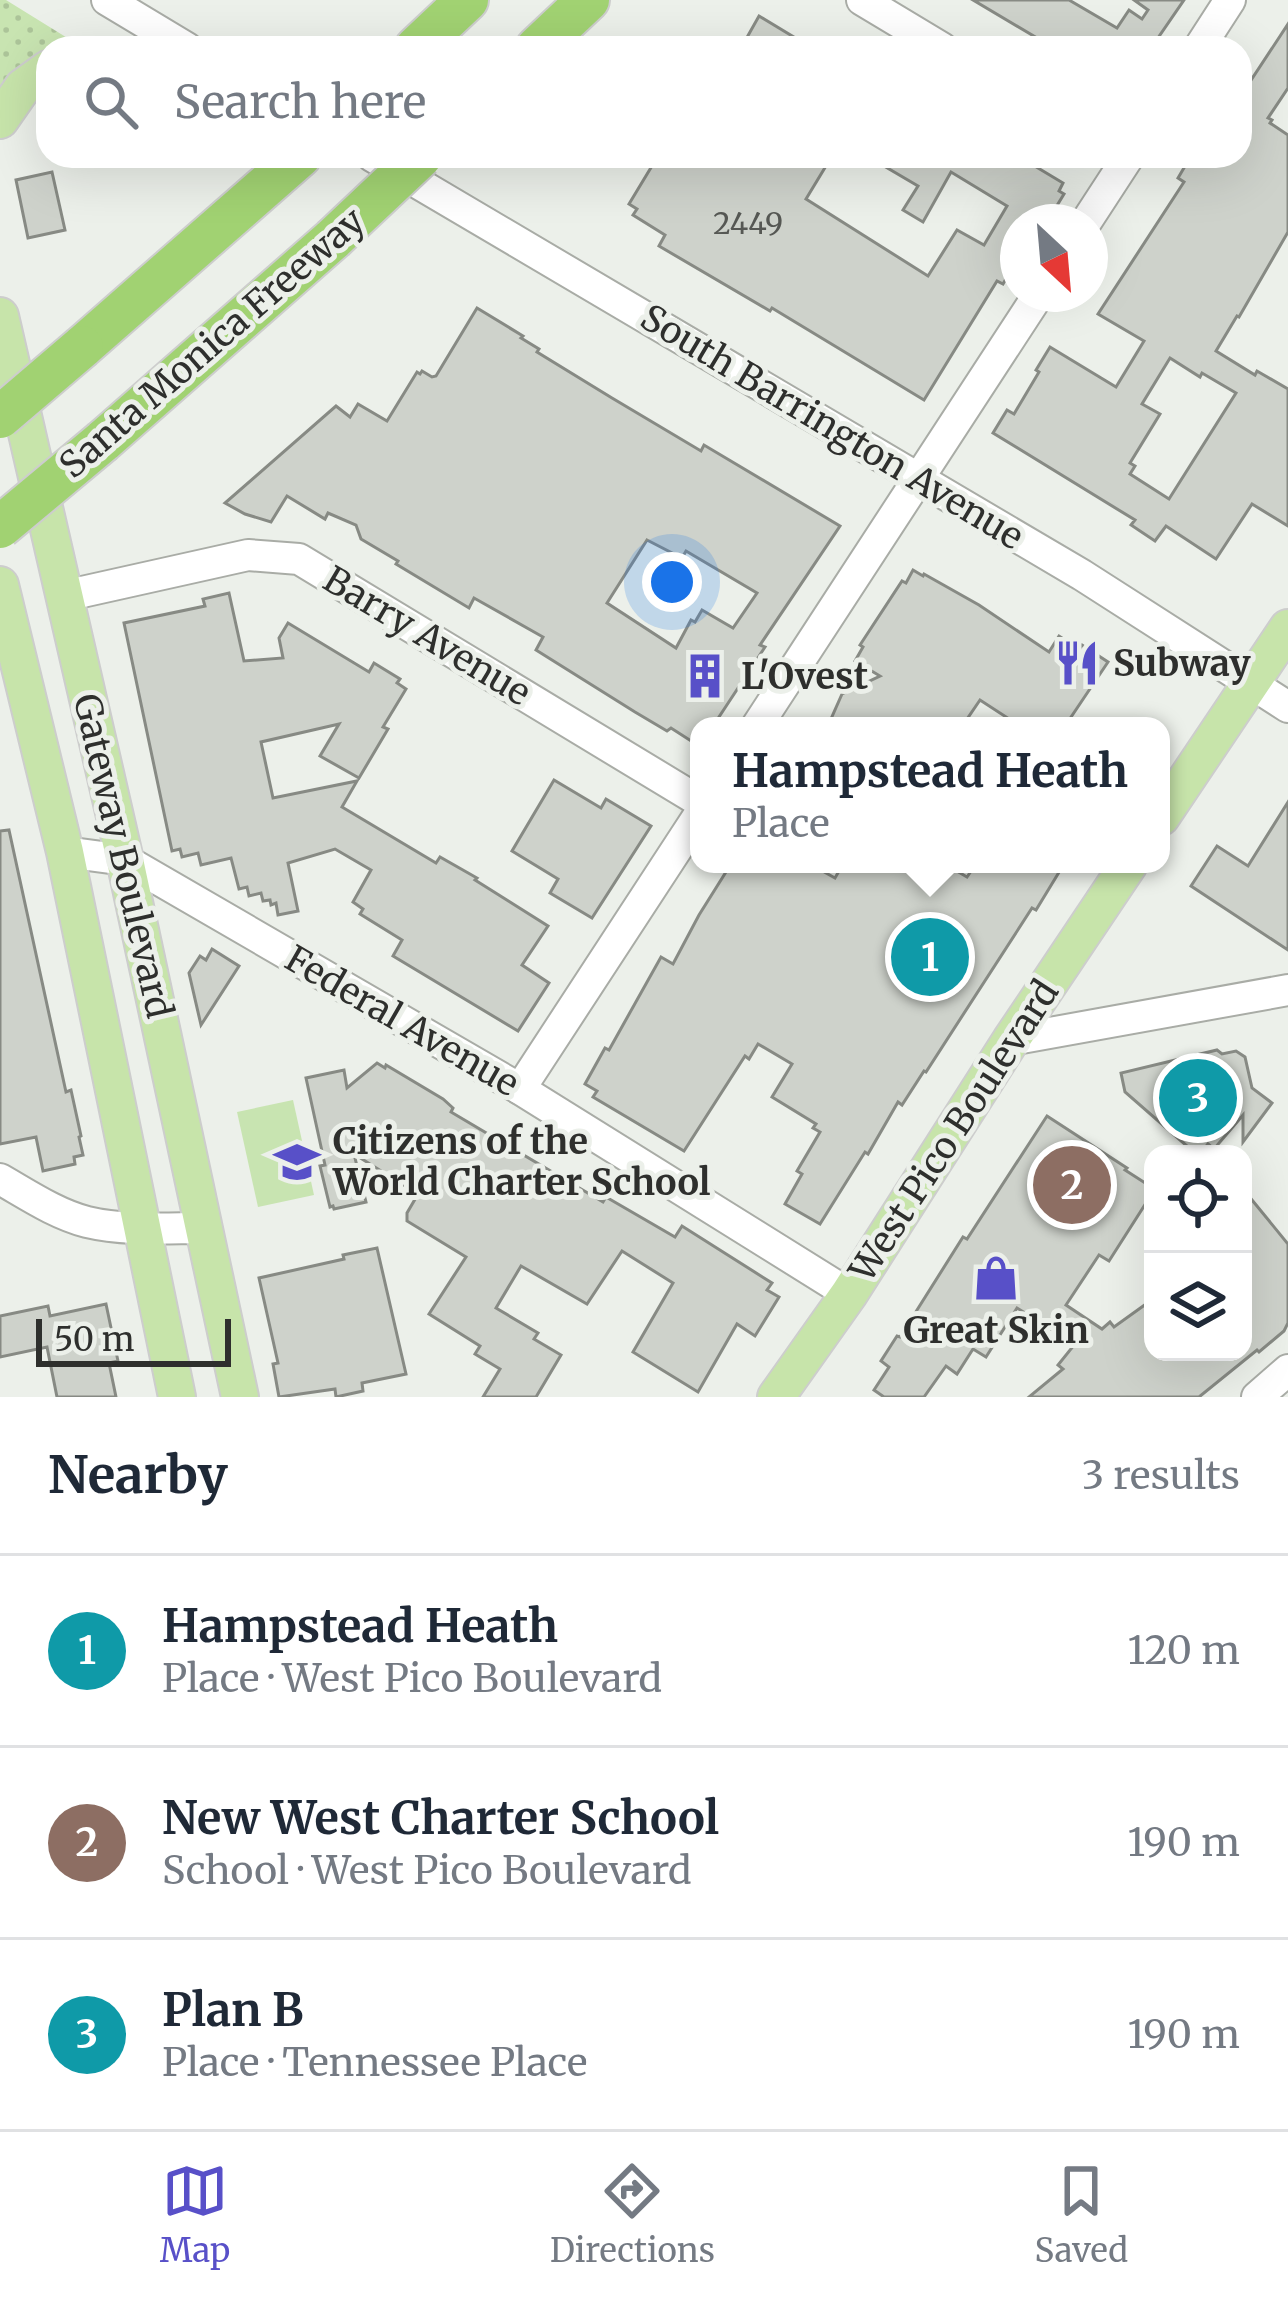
<!DOCTYPE html>
<html lang="en">
<head>
<meta charset="utf-8">
<style>
	body { margin:0; font-family:Merriweather,serif; background:#f2f2f3; color:#1f2937 }
	.controls { position:absolute; right:36px; bottom:36px; display:grid; overflow:hidden; border-radius:24px; box-shadow:0 12px 48px #0002 }
	.controls button { width:108px; height:108px; display:grid; place-items:center; padding:0; border:0; border-bottom:3px solid #e0e1e3; background:#fff; color:#1f2937; font:60px sans-serif }
	.compass { position:absolute; left:1000px; top:204px; width:108px; height:108px; border-radius:50%; background:#fff; box-shadow:0 12px 48px #0002; rotate:154deg }
	.scale { position:absolute; left:36px; bottom:30px; width:195px; box-sizing:border-box; padding-left:12px; border:6px solid #2e2f2d; border-top:0; font-size:33px; line-height:42px; white-space:nowrap; color:#2e2f2d; -webkit-text-stroke:9px #ecf0ea; paint-order:stroke }
	.you { position:absolute; left:672px; top:582px; width:42px; height:42px; margin:-30px; border:9px solid #fff; border-radius:50%; background:#1a73e8; box-shadow:0 0 0 18px #1a73e833 }
	.badge { display:grid; place-items:center; width:78px; height:78px; border-radius:50%; background:#5850c8; color:#fff; font-size:39px; font-weight:700 }
	.pin { position:absolute; translate:-50% -50%; border:6px solid #fff; box-shadow:0 3px 12px #0006 }
	.popup { position:absolute; left:690px; top:717px; width:480px; height:156px; box-sizing:border-box; display:grid; place-content:center; border-radius:24px; background:#fff; filter:drop-shadow(0 3px 9px #0005); font-size:39px; white-space:nowrap; color:#747a83 }
	.popup b { font-size:45px; color:#1f2937 }
	.popup::after { content:''; position:absolute; left:50%; top:100%; margin-left:-24px; border:24px solid transparent; border-top-color:#fff }
	.list { margin:0; padding:0; list-style:none }
	h2 { display:flex; justify-content:space-between; align-items:center; height:156px; margin:0; padding:0 48px; font-size:51px }
	h2 small { font-size:39px; font-weight:400; color:#747a83 }
	.list li { display:grid; grid-template-columns:78px 1fr auto; gap:36px; align-items:center; box-sizing:border-box; height:192px; padding:0 48px; border-top:3px solid #e0e1e3 }
	.list b { display:block; font-size:45px; white-space:nowrap }
	.list p { margin:0; font-size:39px; white-space:nowrap; color:#747a83 }
	.list em { font-size:39px; font-style:normal; color:#747a83 }
	.icon { flex:none; width:66px; height:66px; fill:none; stroke:currentColor; stroke-width:2; stroke-linecap:round; stroke-linejoin:round }
	.map { position:relative; flex:none; width:1288px; height:1397px; overflow:hidden }
	.search { position:absolute; background:#fff; box-shadow:0 12px 48px #0002; left:36px; right:36px; top:36px; height:132px; display:flex; align-items:center; gap:30px; box-sizing:border-box; padding:0 42px; border-radius:36px; color:#747a83; font-size:45px }
	.sheet { height:732px; background:#fff }
	nav { display:flex; justify-content:space-around; align-items:center; box-sizing:border-box; height:168px; border-top:3px solid #e0e1e3; background:#fff; font-size:33px; color:#747a83 }
	nav a { display:grid; justify-items:center; gap:6px }
	nav .on { color:#5850c8 }
	.map>svg:first-child { display:block }
	.grass { fill:url(#grass-dots) }
	.garden { fill:#c8e4b1 }
	.building { fill:#ced2cb; stroke:#878a84; stroke-width:3; fill-rule:evenodd }
	.lines { fill:none; stroke-linecap:round; stroke-linejoin:round }
	.minor-casing { stroke:#a9aca6; stroke-width:34 }
	.major-casing { stroke:#cdcdcd; stroke-width:40 }
	.highway-casing { stroke:#cdcdcd; stroke-width:46 }
	.minor { stroke:#fff; stroke-width:30 }
	.major { stroke:#c7e4aa; stroke-width:36 }
	.highway { stroke:#a1d272; stroke-width:42 }
	.highway-bridge-casing { stroke:#cdcdcd; stroke-width:46; stroke-linecap:butt }
	.highway-bridge { stroke:#a1d272; stroke-width:42 }
	.labels { text-anchor:middle; dominant-baseline:central; stroke-width:10; stroke-linejoin:round; paint-order:stroke }
	.number-label { font-size:30px; fill:#565854 }
	.street-label { font-size:36px; fill:#2e2f2d; stroke:#ecf0ea }
	.poi-label { font-size:36px; font-weight:bold; fill:#2e2f2d; stroke:#ecf0ea; text-anchor:start }
</style>
</head>
<body>
<div class="map">
<svg width="1288" height="1397" viewBox="0 0 1288 1397">
	<defs>
		<pattern id="grass-dots" width="8" height="8" patternUnits="userSpaceOnUse" patternTransform="scale(3)"><rect width="8" height="8" fill="#c8e4b1"/><path d="M2 2h.1M6 6h.1" fill="none" stroke="#acc499" stroke-width="1.8" stroke-linecap="round"/></pattern>
	</defs>
	<rect width="100%" height="100%" fill="#ecf0ea"/>
	<!-- grass -->
	<polygon class="grass" points="0,0 6,0 69,39 69,45 66,48 48,48 48,56 0,94"/>
	<!-- garden -->
	<polygon class="garden" points="293,1100 314,1195 258,1207 237,1112"/>
	<!-- building -->
	<g class="building">
		<polygon points="973,0 1069,0 1117,28 1129,10 1142,19 1148,10 1134,0 1184,0 1151,48 1054,48"/>
		<polygon points="759,16 812,48 741,48"/>
		<path d="M1288,24V88L1268,118L1272,120L1270,123L1288,135V232L1239,317L1237,316L1216,351L1255,375L1257,371L1288,389V526L1252,504L1216,559L1166,526L1155,541L1131,525L1135,520L993,433L1007,410L1014,414L1039,372L1036,370L1050,347L1116,387L1144,341L1098,314L1184,182L1178,178L1191,156H1240V97ZM1170,358L1200,377L1202,373L1236,393L1169,499L1130,474L1135,466L1130,463L1160,414L1142,404Z"/>
		<polygon points="658,156 832,156 806,199 928,276 957,230 984,245 1007,206 951,172 923,222 903,210 918,186 867,156 1018,156 1063,183 1059,191 1064,194 1053,212 1049,210 1042,222 1018,222 1018,258 1003,284 997,281 924,400 772,308 770,311 659,246 665,235 633,215 637,209 629,204"/>
		<polygon points="52,172 65,230 28,238 16,180"/>
		<path d="M477,308L523,336L521,338L539,349L537,352L612,398L701,451L704,445L840,526L760,645L765,647L713,726H699V746L671,728L667,731L635,712L536,650L543,637L474,598L469,608L396,564L398,561L361,539L356,525L328,513L325,519L287,496L271,522L245,514L225,503L336,406L350,417L358,404L387,421L417,372L420,374L422,371L432,377L436,376ZM647,540L682,558L686,551L757,593L733,628L702,610L695,622L691,620L676,648L607,603Z"/>
		<polygon points="913,570 923,576 924,574 979,605 1049,652 1059,636 1079,649 1082,645 1108,662 1065,726 1020,726 980,700 967,719 917,726 843,726 831,719 842,694 880,676 855,661 863,647 860,645 902,581 906,583"/>
		<polygon points="229,593 244,661 283,658 279,638 288,623 369,672 374,663 400,679 397,683 406,689 383,727 388,729 359,778 320,756 339,724 261,742 273,798 357,781 342,807 436,863 440,857 477,878 475,880 548,926 522,965 549,983 518,1031 393,956 402,940 360,914 363,909 353,902 371,870 335,849 288,863 298,911 278,915 276,903 271,905 270,900 263,901 261,893 249,896 247,887 239,889 231,858 201,865 198,853 182,857 180,849 172,851 124,623 205,606 203,599"/>
		<polygon points="554,780 601,808 606,799 651,826 592,918 550,893 558,879 512,851"/>
		<polygon points="1288,802 1288,950 1191,886 1217,846 1248,866"/>
		<polygon points="9,830 66,1092 71,1090 81,1136 79,1137 83,1155 74,1157 75,1164 43,1171 36,1137 0,1144 0,831"/>
		<polygon points="731,864 810,864 835,878 843,864 945,864 967,877 976,864 1064,864 1036,910 1032,908 926,1072 924,1071 902,1105 898,1102 868,1154 865,1152 820,1224 785,1204 802,1174 797,1171 820,1132 813,1128 816,1124 772,1097 792,1064 758,1044 749,1059 745,1056 684,1151 593,1097 597,1091 585,1084 605,1048 609,1050 661,957 673,964 699,915"/>
		<polygon points="212,949 239,966 201,1025 189,973 200,956 206,960"/>
		<polygon points="1217,1050 1222,1054 1236,1051 1245,1057 1252,1088 1272,1103 1243,1142 1243,1115 1214,1149 1208,1144 1200,1154 1196,1154 1125,1092 1121,1073"/>
		<polygon points="377,1063 385,1068 386,1065 443,1099 453,1108 451,1112 603,1202 606,1197 675,1237 682,1226 772,1283 767,1290 779,1297 755,1336 737,1324 698,1392 633,1352 673,1283 622,1251 587,1304 521,1266 496,1308 538,1333 534,1339 561,1355 536,1397 483,1397 500,1369 475,1354 480,1346 429,1314 466,1257 407,1221 407,1213 421,1189 413,1191 354,1154 366,1202 334,1209 333,1206 330,1207 320,1166 325,1165 306,1078 344,1070 347,1088"/>
		<polygon points="1047,1116 1127,1168 1125,1170 1153,1188 1153,1192 1109,1261 1099,1255 1066,1305 1102,1329 1110,1322 1114,1327 1153,1299 1153,1352 1243,1352 1243,1189 1288,1244 1288,1323 1284,1331 1259,1352 1257,1350 1199,1397 1029,1397 1063,1369 1058,1365 1075,1344 1017,1308 986,1357 973,1349 957,1374 946,1366 924,1397 884,1397 874,1390 889,1367 881,1361 897,1336 900,1337 963,1237 967,1239"/>
		<polygon points="377,1248 406,1374 362,1383 363,1391 336,1397 335,1389 279,1397 273,1364 278,1363 259,1278 344,1259 343,1255"/>
		<polygon points="106,1304 118,1361 109,1363 116,1397 57,1397 47,1347 0,1357 0,1316 48,1306 50,1316"/>
	</g>
	<g class="lines">
		<!-- minor casing -->
		<g class="minor-casing">
			<g id="minor">
				<polyline points="107,0 187,48"/>
				<polyline points="862,0 942,48"/>
				<polyline points="1199,48 1230,0"/>
				<polyline points="372,156 1082,575 1288,707"/>
				<polyline points="1086,222 1129,156"/>
				<polyline points="64,596 248,555 299,559 699,801"/>
				<polyline points="757,726 1039,294"/>
				<polyline points="65,852 125,860 520,1089 849,1294"/>
				<polyline points="1011,1040 1288,990"/>
				<polyline points="520,1089 699,815"/>
				<path d="M0,1179C28,1195 56,1214 87,1222C125,1231 166,1228 204,1228"/>
				<polyline points="1257,1397 1288,1370"/>
			</g>
		</g>
		<!-- major casing -->
		<g class="major-casing">
			<g id="major">
				<polyline points="0,120 23,87 48,69"/>
				<polyline points="0,316 125,860 240,1397"/>
				<polyline points="0,585 65,852 177,1397"/>
				<polyline points="1161,817 1288,628"/>
				<polyline points="776,1397 849,1294 1011,1040 1129,864"/>
			</g>
		</g>
		<!-- highway casing -->
		<g class="highway-casing">
			<g id="highway">
				<polyline points="416,48 467,0"/>
				<polyline points="537,48 588,0"/>
				<polyline points="82,347 300,156"/>
				<polyline points="103,441 333,239"/>
			</g>
		</g>
		<!-- minor -->
		<use href="#minor" class="minor"/>
		<!-- major -->
		<use href="#major" class="major"/>
		<!-- highway -->
		<use href="#highway" class="highway"/>
		<!-- highway-bridge casing -->
		<g class="highway-bridge-casing">
			<g id="highway-bridge">
				<polyline points="333,239 421,156"/>
				<polyline points="0,417 82,347"/>
				<polyline points="0,527 103,441"/>
			</g>
		</g>
		<!-- highway-bridge -->
		<use href="#highway-bridge" class="highway-bridge"/>
	</g>
	<!-- icons -->
	<defs>
		<g id="restaurant-bare" transform="scale(3.6)"><path d="M-5-6h1v4h1v-4h1v4h1v-4h1v5L-1.5 .5V6h-2V.5L-5-1ZM5-6V6H3V1.5H1.5Q1.5-4 5-6Z" fill="#5850c8" stroke="#ecf0ea" stroke-width="2.5" paint-order="stroke"/></g>
		<g id="building-bare" transform="scale(3.6)"><path d="M-4-6H4V6H1V3H-1V6H-4ZM-2.5-4.3h1.7v1.8h-1.7ZM.8-4.3h1.7v1.8H.8ZM-2.5-1h1.7V.8h-1.7ZM.8-1h1.7V.8H.8Z" fill="#5850c8" stroke="#ecf0ea" stroke-width="2.5" paint-order="stroke"/></g>
		<g id="school-bare" transform="scale(3.6)"><path d="M0-5L7-2L0 1L-7-2ZM-4 1L0 2.5L4 1V4Q0 6-4 4Z" fill="#5850c8" stroke="#ecf0ea" stroke-width="2.5" paint-order="stroke"/></g>
		<g id="shop-bare" transform="scale(3.6)"><path d="M-5-2.5h2.3a2.7 3.5 0 0 1 5.4 0H5L5.5 6h-11ZM-1.5-2.5h3a1.5 2.3 0 0 0-3 0Z" fill="#5850c8" stroke="#ecf0ea" stroke-width="2.5" paint-order="stroke"/></g>
	</defs>
	<g fill-rule="evenodd">
		<use href="#restaurant-bare" x="1077" y="663"/>
		<use href="#building-bare" x="705" y="676"/>
		<use href="#school-bare" x="297" y="1162"/>
		<use href="#shop-bare" x="996" y="1278"/>
	</g>
	<g class="labels">
		<!-- number labels -->
		<g class="number-label">
			<text x="748" y="223">2449</text>
		</g>
		<!-- street labels -->
		<g class="street-label">
			<text transform="translate(212 343) rotate(-41)">Santa Monica Freeway</text>
			<text transform="translate(832 427) rotate(31)">South Barrington Avenue</text>
			<text transform="translate(427 636) rotate(31)">Barry Avenue</text>
			<text transform="translate(123 856) rotate(77)">Gateway Boulevard</text>
			<text transform="translate(402 1021) rotate(30)">Federal Avenue</text>
			<text transform="translate(954 1131) rotate(-57)">West Pico Boulevard</text>
		</g>
		<!-- poi labels -->
		<g class="poi-label">
			<text x="1113" y="663">Subway</text>
			<text x="741" y="676">L'Ovest</text>
			<text x="333" y="1141">Citizens of the<tspan x="333" dy="41">World Charter School</tspan></text>
			<text x="996" y="1330" text-anchor="middle">Great Skin</text>
		</g>
	</g>
</svg>
<div class="controls">
<button><svg class="icon" aria-label="locate" viewBox="0 0 24 24"><circle cx="12" cy="12" r="6"/><path d="M12 2v4M12 18v4M2 12h4M18 12h4"/></svg></button>
<button><svg class="icon" aria-label="layers" viewBox="0 0 24 24"><path d="M12 4l9 5-9 5-9-5zM3 14l9 5 9-5"/></svg></button>
</div>
<svg class="compass" viewBox="-18 -18 36 36"><path d="M0-13l5 13h-10z" fill="#e53935"/><path d="M0 13l5-13h-10z" fill="#747a83"/></svg>
<div class="scale">50 m</div>
<div class="you"></div>
<div class="pin badge" style="left:930px;top:957px;background:#0f9aa8">1</div>
<div class="popup"><b>Hampstead Heath</b>Place</div>
<div class="pin badge" style="left:1072px;top:1185px;background:#8d6e63">2</div>
<div class="pin badge" style="left:1198px;top:1098px;background:#0f9aa8">3</div>
<div class="search"><svg class="icon" aria-label="search" viewBox="0 0 24 24"><circle cx="10" cy="10" r="6"/><path d="M15 15l6 6"/></svg>Search here</div>
</div>
<section class="sheet">
<h2>Nearby<small>3 results</small></h2>
<ul class="list">
<li><span class="badge" style="background:#0f9aa8">1</span><div><b>Hampstead Heath</b><p>Place · West Pico Boulevard</p></div><em>120 m</em></li>
<li><span class="badge" style="background:#8d6e63">2</span><div><b>New West Charter School</b><p>School · West Pico Boulevard</p></div><em>190 m</em></li>
<li><span class="badge" style="background:#0f9aa8">3</span><div><b>Plan B</b><p>Place · Tennessee Place</p></div><em>190 m</em></li>
</ul>
</section>
<nav>
<a class="on"><svg class="icon" aria-label="map" viewBox="0 0 24 24"><path d="M3 6l6-2 6 2 6-2v14l-6 2-6-2-6 2zM9 4v14M15 6v14"/></svg>Map</a>
<a><svg class="icon" aria-label="directions" viewBox="0 0 24 24"><path d="M12 3l9 9-9 9-9-9zM9 14v-3h6M13 9l2 2-2 2"/></svg>Directions</a>
<a><svg class="icon" aria-label="saved" viewBox="0 0 24 24"><path d="M7 4h10v16l-5-4-5 4z"/></svg>Saved</a>
</nav>
</body>
</html>
